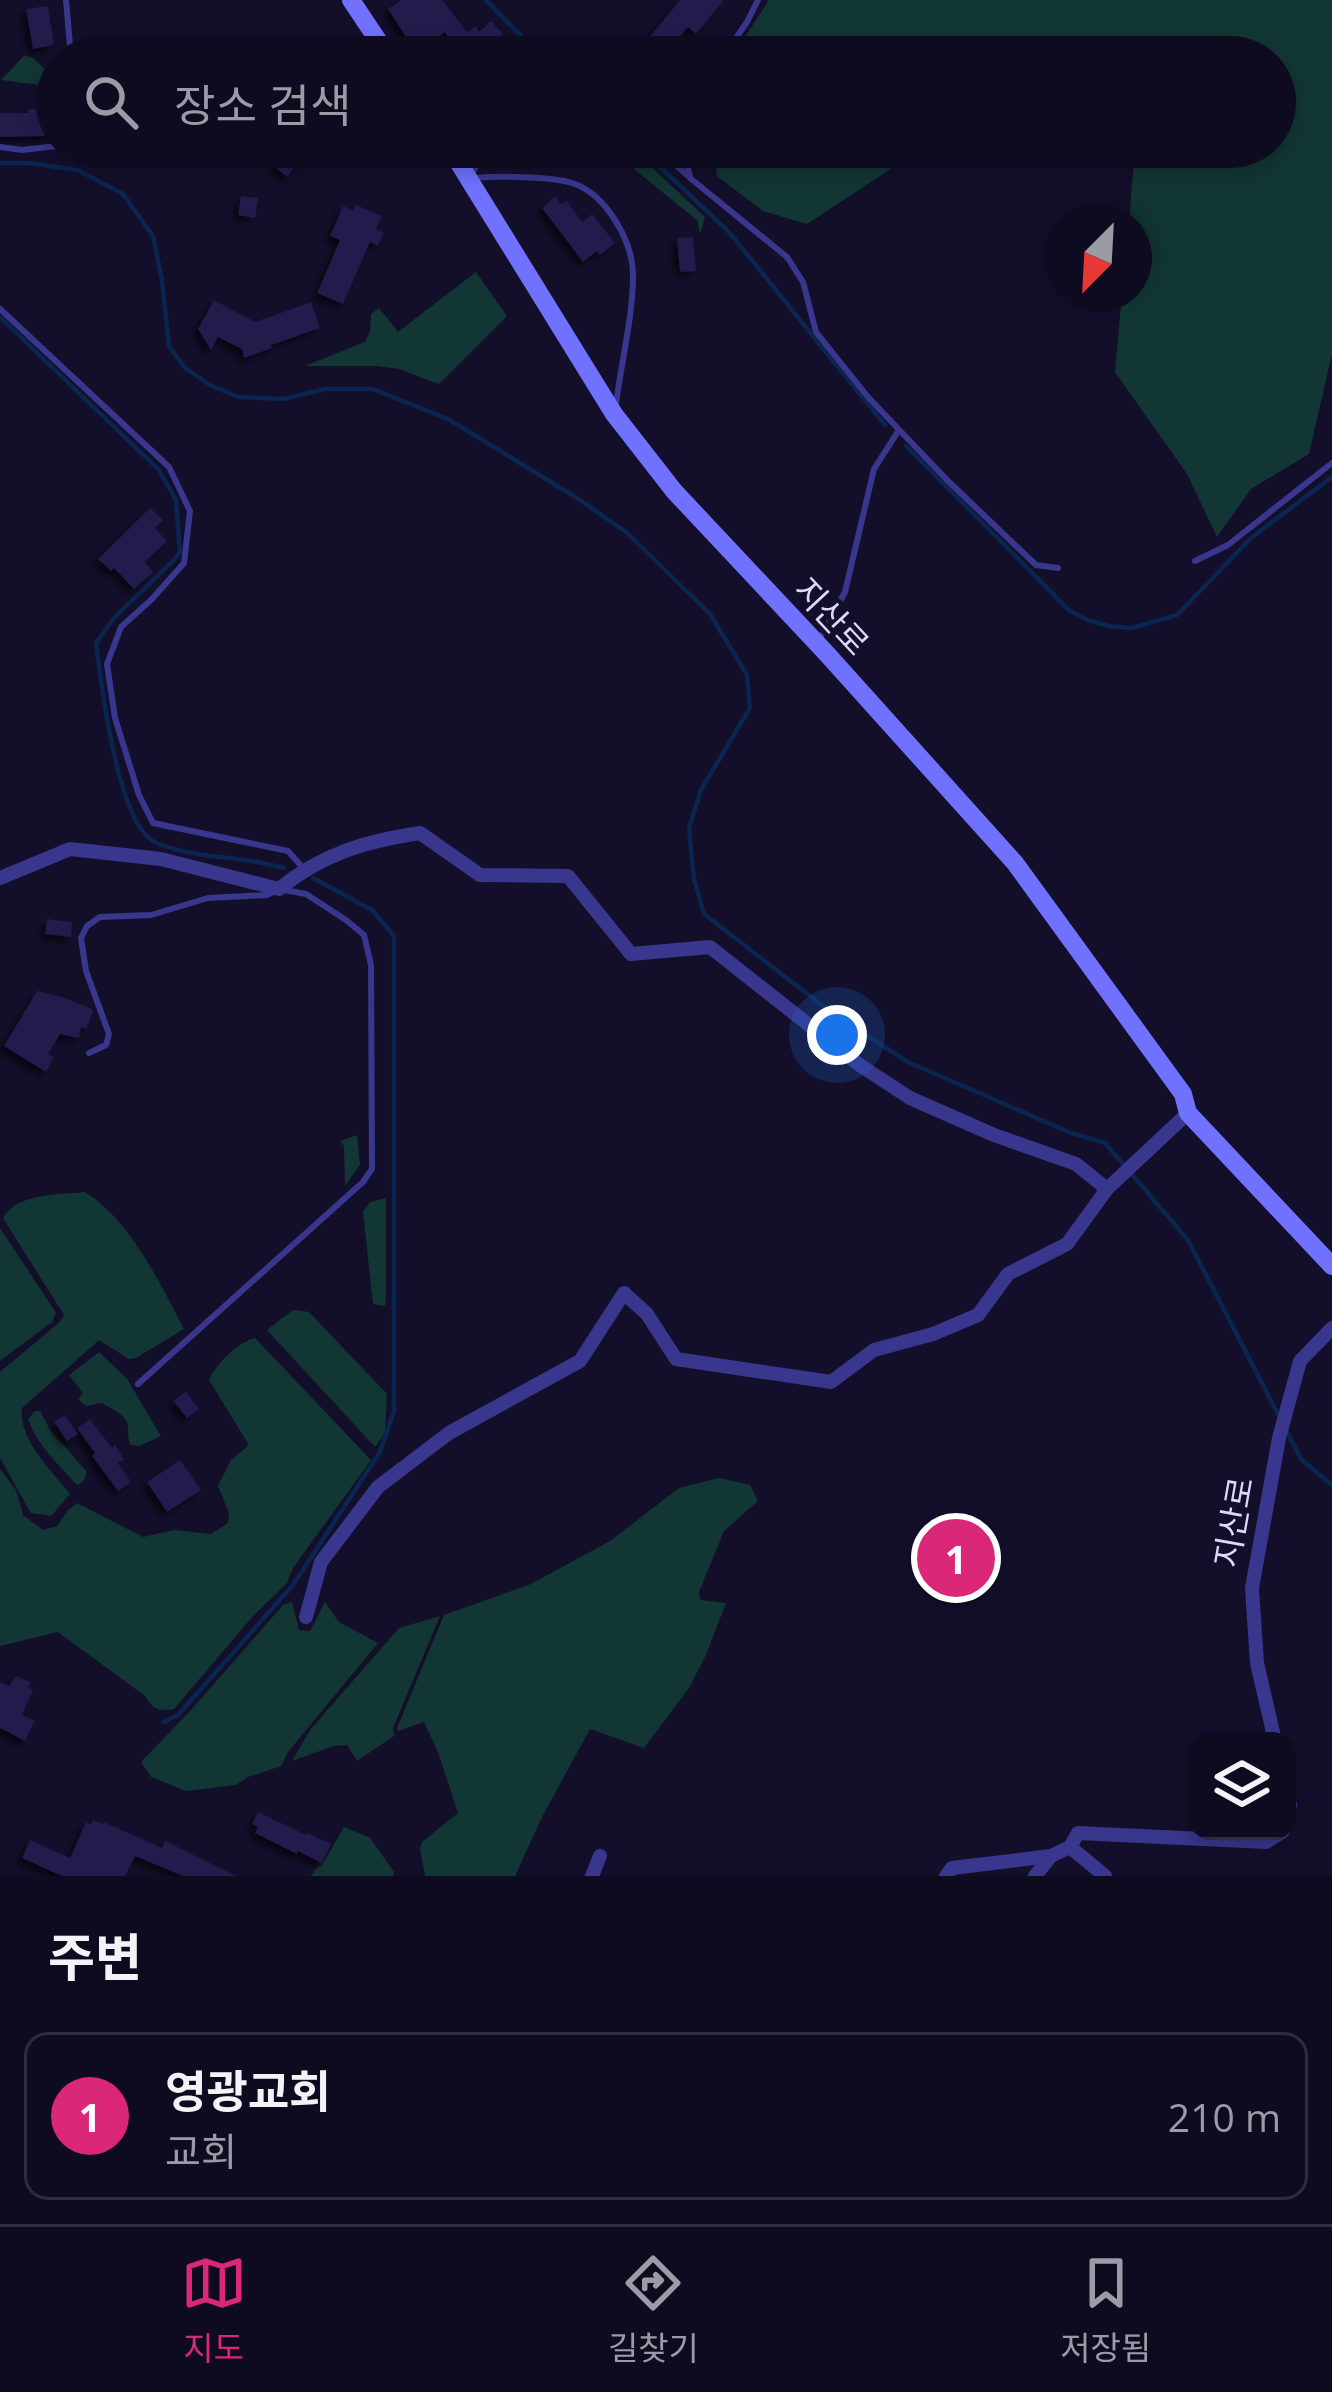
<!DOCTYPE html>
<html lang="ko">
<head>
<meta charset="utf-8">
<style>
	body { margin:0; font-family:"Open Sans","Noto Sans KR",sans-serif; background:#171429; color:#f1f3f6 }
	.controls { position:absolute; right:36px; bottom:36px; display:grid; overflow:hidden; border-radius:24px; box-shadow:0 6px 18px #0003 }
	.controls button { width:108px; height:108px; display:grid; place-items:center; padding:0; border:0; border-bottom:3px solid #2e2b3e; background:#0e0b20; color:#f1f3f6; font:60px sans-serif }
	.compass { position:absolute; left:1044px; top:204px; width:108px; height:108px; border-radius:50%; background:#0e0b20; box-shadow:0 6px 18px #0003; rotate:204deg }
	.you { position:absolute; left:837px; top:1035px; width:42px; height:42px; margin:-30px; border:9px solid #fff; border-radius:50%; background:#1a73e8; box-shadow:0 0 0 18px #1a73e833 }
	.badge { display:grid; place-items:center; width:78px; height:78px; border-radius:50%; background:#db2777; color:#fff; font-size:39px; font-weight:700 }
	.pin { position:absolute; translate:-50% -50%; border:6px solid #fff; box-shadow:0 3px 12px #0006 }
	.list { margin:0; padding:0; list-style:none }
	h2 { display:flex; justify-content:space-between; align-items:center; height:156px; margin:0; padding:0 48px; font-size:51px }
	h2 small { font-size:39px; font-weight:400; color:#9b9ba5 }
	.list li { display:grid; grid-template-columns:78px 1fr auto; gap:36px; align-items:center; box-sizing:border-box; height:168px; margin:0 24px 24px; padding:0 24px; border:3px solid #2e2b3e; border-radius:24px }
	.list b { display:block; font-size:45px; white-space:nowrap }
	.list p { margin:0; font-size:39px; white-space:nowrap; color:#9b9ba5 }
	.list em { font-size:39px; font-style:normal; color:#9b9ba5 }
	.icon { flex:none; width:66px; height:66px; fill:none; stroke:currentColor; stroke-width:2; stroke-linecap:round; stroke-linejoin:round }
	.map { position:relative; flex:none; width:1332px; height:1876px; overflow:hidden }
	.search { position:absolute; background:#0e0b20; box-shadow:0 6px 18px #0003; left:36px; right:36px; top:36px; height:132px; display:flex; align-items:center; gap:30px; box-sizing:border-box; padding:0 42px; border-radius:66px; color:#9b9ba5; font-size:45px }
	.sheet { height:348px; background:#0e0b20 }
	nav { display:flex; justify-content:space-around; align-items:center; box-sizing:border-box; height:168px; border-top:3px solid #2e2b3e; background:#0e0b20; font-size:33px; color:#9b9ba5 }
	nav a { display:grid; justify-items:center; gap:6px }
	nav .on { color:#db2777 }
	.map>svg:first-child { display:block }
	.green { fill:#123633 }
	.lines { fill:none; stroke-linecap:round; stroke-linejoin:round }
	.stream { stroke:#092550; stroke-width:4.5 }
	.building { fill:#231a4d; filter:url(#shadow) }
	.service { stroke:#38378d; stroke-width:6 }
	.minor { stroke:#38378d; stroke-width:14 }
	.secondary { stroke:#7071ff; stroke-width:18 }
	.labels { text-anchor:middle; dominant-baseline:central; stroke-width:9; stroke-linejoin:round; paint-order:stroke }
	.street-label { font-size:33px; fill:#dcd9ff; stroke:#130f2b }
</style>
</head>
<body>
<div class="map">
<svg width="1332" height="1876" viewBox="0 0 1332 1876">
	<defs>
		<filter id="shadow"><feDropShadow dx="-5.5" dy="5.5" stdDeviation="3" flood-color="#0009"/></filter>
	</defs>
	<rect width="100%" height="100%" fill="#130f2b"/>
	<!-- green -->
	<g class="green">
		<polygon points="769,0 1332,0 1332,354 1309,454 1251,489 1217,537 1187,474 1115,372 1122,294 1134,294 1134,222 1129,222 1135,147 1275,147 1275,57 1096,57 1088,39 1034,52 1026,57 732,57"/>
		<polygon points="25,55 34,59 57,80 55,87 1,80"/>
		<polygon points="607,147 630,147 705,217 701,231 699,232 698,221"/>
		<polygon points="714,147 919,147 912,155 807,224 763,211 717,176"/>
		<polygon points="476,272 507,316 439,384 399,369 377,366 305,366 365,342 370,331 371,314 379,308 398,332"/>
		<polygon points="357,1135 360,1165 345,1186 344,1146 340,1141"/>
		<path d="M85,1192C131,1221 159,1282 184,1329L136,1358L129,1359L99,1340L22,1408C18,1439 52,1471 70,1494L51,1516L31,1513L0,1458V1372L60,1322L64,1315L3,1218C17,1193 58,1195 85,1192Z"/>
		<polygon points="386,1198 386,1295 385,1306 373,1304 363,1211 370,1202"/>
		<polygon points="0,1228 56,1313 52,1322 0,1361"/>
		<polygon points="293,1310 309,1312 387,1394 385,1433 375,1447 267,1330"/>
		<path d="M255,1338L371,1460L293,1568L287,1583L254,1615L174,1709C160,1712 152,1709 145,1696L58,1632L0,1646V1469L16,1490L23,1515L43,1530L57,1526L68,1510L77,1503L143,1537L174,1530L211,1534L228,1523L229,1513L218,1486L231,1460L249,1445L209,1380C217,1363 237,1343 255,1338Z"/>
		<path d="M99,1352L127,1379L161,1436L139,1446L131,1445C126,1436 130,1430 127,1422C123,1413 110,1408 102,1403L86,1406L78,1399L83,1393L69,1375Z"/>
		<path d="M35,1411H40L51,1431L87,1472L83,1482L77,1485C59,1465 37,1445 28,1419Z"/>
		<polygon points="719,1478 750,1485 758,1501 724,1531 699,1592 700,1600 726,1603 706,1655 689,1688 644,1748 590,1729 542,1817 515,1876 425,1876 420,1849 422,1842 458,1813 438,1752 424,1722 398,1731 397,1728 444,1615 531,1584 610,1541 679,1488"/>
		<polygon points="292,1602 299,1630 310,1631 325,1602 339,1622 378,1643 288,1752 281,1766 248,1777 236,1785 186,1791 151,1777 141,1762 191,1710 283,1605"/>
		<polygon points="440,1616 393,1728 394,1736 357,1761 347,1745 334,1746 292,1761 310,1730 399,1628"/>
		<polygon points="344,1827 370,1838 394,1872 393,1876 311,1876 317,1867 322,1865"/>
	</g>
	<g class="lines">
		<!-- stream -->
		<g class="stream">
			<polyline points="486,0 542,57"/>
			<polyline points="639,147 729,232 885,425"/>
			<polyline points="0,163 30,163 78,170 123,194 153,236 162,280 169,346 184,367 210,385 238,397 284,399 325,389 373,389 448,419 577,498 626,532 710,614 747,675 750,708 701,790 689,828 694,879 704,914 832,1013 908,1062 1071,1133 1105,1143 1188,1240 1280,1418"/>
			<path d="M1,318L159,470L176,500L180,552L174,560L114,618L96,643C101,684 117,812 149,838C154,843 166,847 174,849C210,859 248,857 283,868"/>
			<polyline points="906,446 1070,611 1087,620 1109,626 1132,628 1177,615 1251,538 1332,477"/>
			<polyline points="1285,1428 1301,1459 1332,1485"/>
			<polyline points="164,1722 178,1715 293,1585 380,1452 394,1411 394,936 372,910 313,878"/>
		</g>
	</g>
	<!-- building -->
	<g class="building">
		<polygon points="401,0 442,0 467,32 476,26 479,32 491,21 503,34 468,57 460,57 445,32 420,49 414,40 410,43 388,9"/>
		<polygon points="680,0 724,0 696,34 688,27 663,57 633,57"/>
		<polygon points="48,6 54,45 33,49 26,9"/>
		<polygon points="28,109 57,109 57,133 47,134 47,136 0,137 0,113 28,113"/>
		<polygon points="292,147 310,147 287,177 276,168"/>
		<polygon points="241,196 258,198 255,218 238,215"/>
		<polygon points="555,196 561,204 567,201 582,222 592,214 615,243 600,255 597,251 583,262 542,208"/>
		<polygon points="356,205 382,216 376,229 384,233 378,246 370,242 343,304 317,293 340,240 330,236 343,206 353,210"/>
		<polygon points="693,237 696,271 680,272 677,238"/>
		<polygon points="214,300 255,322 311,302 320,328 271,345 272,348 244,358 242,349 218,337 211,350 198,329"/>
		<polygon points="150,508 163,520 155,528 167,541 145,562 153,572 134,589 114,568 111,571 98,559"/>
		<polygon points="47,919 72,922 71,937 45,934"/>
		<polygon points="37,991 65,998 92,1009 93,1012 86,1029 81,1027 79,1038 60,1034 48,1054 54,1057 46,1072 4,1046"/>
		<polygon points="186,1392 199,1409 187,1418 173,1401"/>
		<polygon points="65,1415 78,1434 67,1441 54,1422"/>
		<polygon points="90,1419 112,1448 115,1445 124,1459 118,1463 131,1482 118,1491 92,1456 95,1453 77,1428"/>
		<polygon points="180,1460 201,1490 167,1512 147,1482"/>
		<polygon points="16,1676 30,1682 28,1687 33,1690 22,1715 35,1721 25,1741 0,1728 0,1682 9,1686"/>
		<polygon points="258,1812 306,1835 308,1833 331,1844 322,1863 298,1851 297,1854 255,1833 258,1827 252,1824"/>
		<polygon points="93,1820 103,1824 104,1822 162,1848 165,1841 236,1876 183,1876 135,1856 125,1876 62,1876 22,1858 30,1840 70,1858 86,1822 91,1825"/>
	</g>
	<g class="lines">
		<!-- service -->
		<g class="service">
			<polyline points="66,0 71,57"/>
			<polyline points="723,57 747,22 758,0"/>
			<polyline points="0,147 22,150 57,146"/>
			<polyline points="656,147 687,175"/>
			<polyline points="693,147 687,162 690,178 787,257 803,282 816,332 868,397 947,480 1036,565 1058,568"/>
			<polyline points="471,175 487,147"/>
			<path d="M473,178C496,176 555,176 575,184C607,196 633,242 633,275C633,318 621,362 616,405"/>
			<polyline points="0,309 169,467 190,511 184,563 152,599 121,627 107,664 115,718 139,795 153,823 288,851 304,869"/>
			<polyline points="1195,561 1228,545 1332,463"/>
			<polyline points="819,640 845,592 874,469 899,430"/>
			<polyline points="89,1053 106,1045 109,1034 86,971 81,938 87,926 100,917 151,915 208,898 267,895 279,889 306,894 346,920 364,935 371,965 372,1169 363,1182 138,1384"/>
		</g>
		<!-- minor -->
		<g class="minor">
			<path d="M0,878L70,849L161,859L279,889C322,854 366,841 420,833L480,875L568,876L631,954L710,947L861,1066L910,1098L994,1135L1076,1164L1107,1189L1188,1113"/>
			<polyline points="306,1617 321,1562 378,1487 449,1433 580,1361 624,1293 647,1314 676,1359 831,1382 874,1350 933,1334 978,1315 1008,1274 1067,1244 1107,1189"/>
			<polyline points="1275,1741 1257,1663 1252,1588 1279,1438 1300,1361 1332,1328"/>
			<polyline points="1287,1792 1290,1805 1287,1818"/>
			<polyline points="1070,1847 1105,1876"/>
			<polyline points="592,1876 600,1856"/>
			<polyline points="946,1876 952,1868 1051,1856 1070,1847 1078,1833 1266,1842 1283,1831"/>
			<polyline points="1035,1876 1051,1856"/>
		</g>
		<!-- secondary -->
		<g class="secondary">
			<polyline points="351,0 389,57"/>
			<polyline points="449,147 614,414 674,491 827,654 1015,863 1183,1094 1188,1113 1332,1266"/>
		</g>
	</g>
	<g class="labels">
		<!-- street labels -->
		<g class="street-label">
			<text transform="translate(832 616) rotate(47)">지산로</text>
			<text transform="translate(1233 1522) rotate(-80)">지산로</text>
		</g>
	</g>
</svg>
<div class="controls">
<button><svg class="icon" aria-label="layers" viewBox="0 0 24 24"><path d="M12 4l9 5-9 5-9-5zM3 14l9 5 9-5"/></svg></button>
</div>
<svg class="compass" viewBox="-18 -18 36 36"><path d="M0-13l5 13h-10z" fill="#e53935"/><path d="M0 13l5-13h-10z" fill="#9b9ba5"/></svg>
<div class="you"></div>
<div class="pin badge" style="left:956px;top:1558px">1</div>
<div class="search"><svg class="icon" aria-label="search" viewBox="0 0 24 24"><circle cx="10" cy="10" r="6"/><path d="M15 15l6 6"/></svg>장소 검색</div>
</div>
<section class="sheet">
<h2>주변<small></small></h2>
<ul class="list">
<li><span class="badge">1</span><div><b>영광교회</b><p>교회</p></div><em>210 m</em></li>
</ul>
</section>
<nav>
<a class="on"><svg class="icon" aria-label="map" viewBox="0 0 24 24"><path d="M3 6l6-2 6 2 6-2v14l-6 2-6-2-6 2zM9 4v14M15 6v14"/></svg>지도</a>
<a><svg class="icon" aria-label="directions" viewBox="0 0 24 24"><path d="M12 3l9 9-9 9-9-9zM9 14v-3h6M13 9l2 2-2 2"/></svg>길찾기</a>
<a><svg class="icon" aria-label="saved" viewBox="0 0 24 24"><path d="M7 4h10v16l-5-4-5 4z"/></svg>저장됨</a>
</nav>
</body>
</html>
